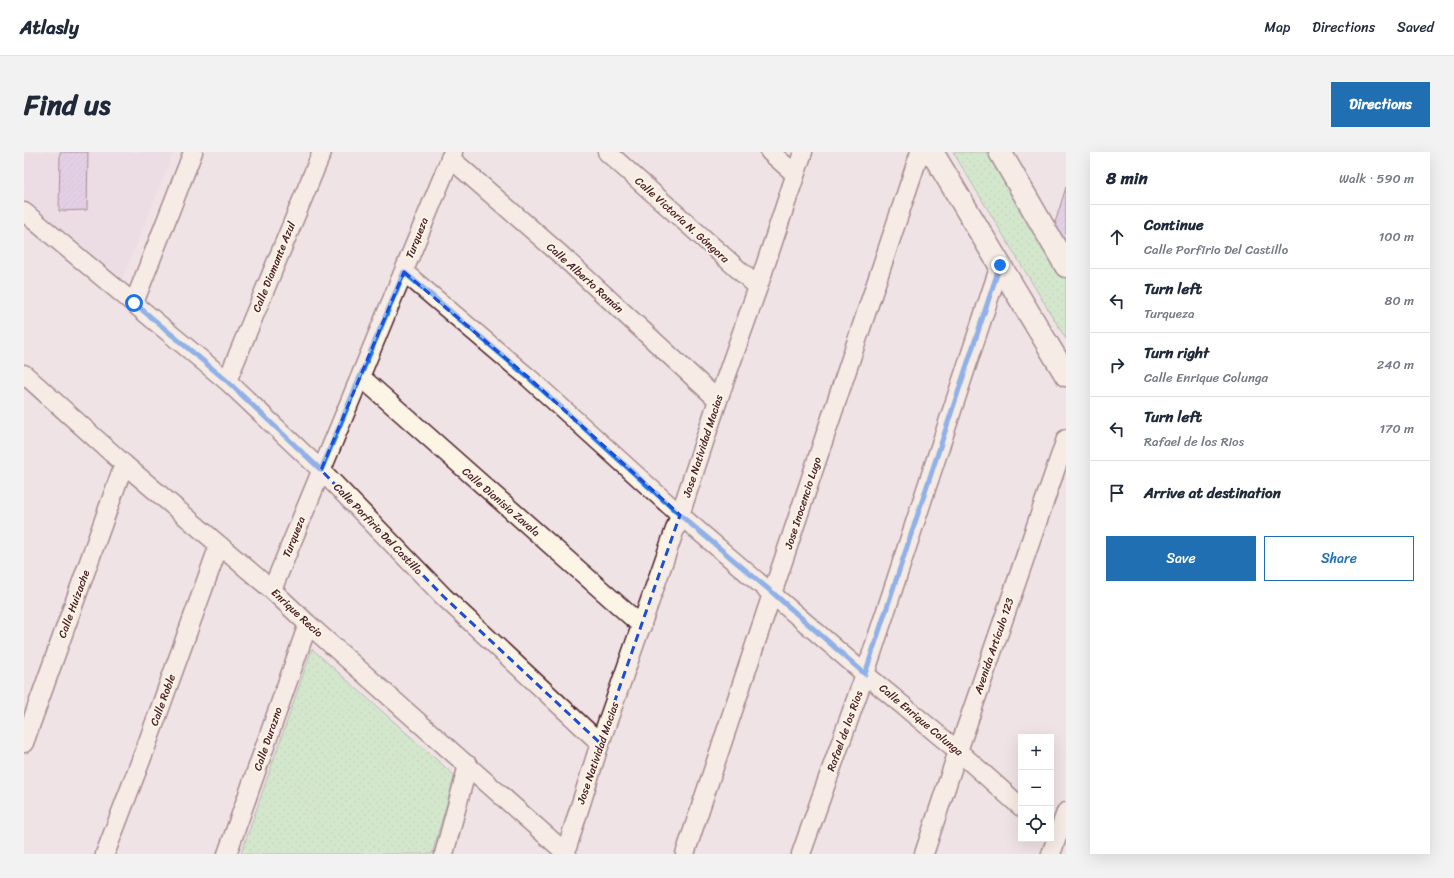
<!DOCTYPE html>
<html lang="en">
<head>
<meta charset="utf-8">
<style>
	body { margin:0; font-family:Sriracha,sans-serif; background:#f2f2f3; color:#1f2937 }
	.controls { position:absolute; right:12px; bottom:12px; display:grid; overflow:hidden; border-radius:0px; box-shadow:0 4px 16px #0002 }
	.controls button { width:36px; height:36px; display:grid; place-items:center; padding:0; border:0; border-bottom:1px solid #e0e1e3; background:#fff; color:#1f2937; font:20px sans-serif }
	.stop { position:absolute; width:12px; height:12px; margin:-9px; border:3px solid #1a73e8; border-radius:50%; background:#fff }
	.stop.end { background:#1a73e8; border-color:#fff; box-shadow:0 1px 4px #0008 }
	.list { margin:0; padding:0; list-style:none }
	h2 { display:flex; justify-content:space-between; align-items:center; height:52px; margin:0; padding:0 16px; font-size:17px }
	h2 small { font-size:13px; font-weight:400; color:#747a83 }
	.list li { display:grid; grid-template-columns:26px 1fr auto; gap:12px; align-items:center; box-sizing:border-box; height:64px; padding:0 16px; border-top:1px solid #e0e1e3 }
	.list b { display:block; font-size:15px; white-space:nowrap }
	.list p { margin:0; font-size:13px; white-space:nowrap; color:#747a83 }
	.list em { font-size:13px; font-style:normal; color:#747a83 }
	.actions { display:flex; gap:8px; padding:12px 16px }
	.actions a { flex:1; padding:9px 0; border:1px solid #1f6fb2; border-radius:0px; text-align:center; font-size:14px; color:#1f6fb2 }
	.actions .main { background:#1f6fb2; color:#fff }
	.icon { flex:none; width:22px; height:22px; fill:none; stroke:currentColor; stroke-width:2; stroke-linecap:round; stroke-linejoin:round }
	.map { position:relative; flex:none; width:1042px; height:702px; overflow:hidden; border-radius:0px }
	header { display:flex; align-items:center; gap:24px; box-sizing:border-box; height:56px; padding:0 20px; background:#fff; border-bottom:1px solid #e0e1e3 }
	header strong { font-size:19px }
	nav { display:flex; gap:22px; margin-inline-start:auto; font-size:14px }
	.intro { display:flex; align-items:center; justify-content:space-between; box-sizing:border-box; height:96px; padding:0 24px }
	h1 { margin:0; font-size:28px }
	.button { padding:10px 18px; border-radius:0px; background:#1f6fb2; color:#fff; font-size:14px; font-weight:700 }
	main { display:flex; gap:24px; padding:0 24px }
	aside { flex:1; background:#fff; border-radius:0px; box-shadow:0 4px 16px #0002 }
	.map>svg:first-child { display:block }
	.built { fill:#e7d6e5 }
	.park { fill:url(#park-dots); stroke:#7d846d }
	.building { fill:url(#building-hatch); stroke:#4a1f2b }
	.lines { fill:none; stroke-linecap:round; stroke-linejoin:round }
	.street-casing { stroke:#4a1f2b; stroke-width:21 }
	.secondary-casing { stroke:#4a1f2b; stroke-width:25 }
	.street { stroke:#fcf5e5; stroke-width:18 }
	.secondary { stroke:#fcf5e5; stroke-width:22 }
	.route { stroke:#1a73e8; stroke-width:5 }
	.marked { fill:none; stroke:#1d4ed8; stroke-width:3; stroke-dasharray:8 5; stroke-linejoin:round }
	.labels { text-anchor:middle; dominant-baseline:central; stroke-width:4; stroke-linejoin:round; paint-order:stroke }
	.street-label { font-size:11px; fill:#4a1f2b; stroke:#fcf5e5 }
</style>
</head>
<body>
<header>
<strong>Atlasly</strong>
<nav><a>Map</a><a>Directions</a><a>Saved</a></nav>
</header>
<div class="intro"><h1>Find us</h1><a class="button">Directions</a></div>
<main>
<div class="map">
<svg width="1042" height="702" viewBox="0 0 1042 702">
	<defs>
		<pattern id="park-dots" width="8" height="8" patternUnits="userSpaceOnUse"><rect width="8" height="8" fill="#b0eaaf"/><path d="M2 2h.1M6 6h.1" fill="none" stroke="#99c897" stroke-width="1.8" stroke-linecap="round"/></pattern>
		<pattern id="building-hatch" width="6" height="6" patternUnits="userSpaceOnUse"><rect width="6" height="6" fill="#d3b8e6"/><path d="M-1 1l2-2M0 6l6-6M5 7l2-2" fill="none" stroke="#b79ec5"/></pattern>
	</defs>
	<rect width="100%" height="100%" fill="#f0e3e5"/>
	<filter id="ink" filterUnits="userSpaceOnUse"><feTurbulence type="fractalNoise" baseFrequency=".025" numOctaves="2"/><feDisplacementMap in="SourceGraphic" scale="8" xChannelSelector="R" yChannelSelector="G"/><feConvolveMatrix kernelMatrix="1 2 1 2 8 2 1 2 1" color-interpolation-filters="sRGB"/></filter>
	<g filter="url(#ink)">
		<!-- built -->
		<polygon class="built" points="3,0 150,0 98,129 0,47 0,5"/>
		<!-- park -->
		<g class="park">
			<polygon points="929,0 966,0 1042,126 1042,187"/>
			<polygon points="288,497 431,624 408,702 217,702"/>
		</g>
		<!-- building -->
		<g class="building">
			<polygon points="36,0 64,0 63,58 35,59"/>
			<polygon points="1042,35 1042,94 1030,74"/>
		</g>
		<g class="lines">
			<!-- street casing -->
			<g class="street-casing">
				<g id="street">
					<polyline points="583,0 734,135"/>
					<polyline points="746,0 771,22"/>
					<polyline points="426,6 536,102 694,248"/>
					<polyline points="0,60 203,229 297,318 420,445 576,591"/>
					<polyline points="380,120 505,226 656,363 841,522 934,599 997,655"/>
					<polyline points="110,151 169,0"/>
					<polyline points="0,222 100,312 248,438 284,472 543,702"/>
					<polyline points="337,225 618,474"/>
					<polyline points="203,229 298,0"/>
					<polyline points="248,438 429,0"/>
					<polyline points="0,591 100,312"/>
					<polyline points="81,702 122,595 195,393"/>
					<polyline points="203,702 284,472"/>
					<polyline points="420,702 444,613"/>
					<polyline points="541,702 576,591 656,363 694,248 734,135 779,0"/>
					<polyline points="661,702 896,0"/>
					<polyline points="777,702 841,522 976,113"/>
					<polyline points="900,702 934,599 1042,287"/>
					<polyline points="1027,702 1042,660"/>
				</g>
			</g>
			<!-- secondary casing -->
			<g class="secondary-casing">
				<g id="secondary">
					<polyline points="908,0 1042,223"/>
					<polyline points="976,0 1042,114"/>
				</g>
			</g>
			<!-- street -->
			<use href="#street" class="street"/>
			<!-- secondary -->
			<use href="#secondary" class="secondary"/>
		</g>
	</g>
	<g class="lines" filter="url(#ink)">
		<!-- route -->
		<polyline class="route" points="110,151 203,229 297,318 380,120 505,226 656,363 749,441 841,522 976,113"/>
	</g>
	<!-- marked area -->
	<path d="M0 0H1042V702H0ZM380,120L505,226L656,363L576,591L420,445L297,318Z" fill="#f0e3e5" fill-opacity=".55" fill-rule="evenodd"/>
	<path class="marked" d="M380,120L505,226L656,363L576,591L420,445L297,318Z"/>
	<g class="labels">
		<!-- street labels -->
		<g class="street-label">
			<text transform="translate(658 68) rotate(42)">Calle Victoria N. Góngora</text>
			<text transform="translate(393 86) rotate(-68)">Turqueza</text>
			<text transform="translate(250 115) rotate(-68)">Calle Diamante Azul</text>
			<text transform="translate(561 126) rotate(42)">Calle Alberto Román</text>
			<text transform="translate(679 294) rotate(-72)">Jose Natividad Macias</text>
			<text transform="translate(477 350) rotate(41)">Calle Dionisio Zavala</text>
			<text transform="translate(779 351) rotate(-72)">Jose Inocencio Lugo</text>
			<text transform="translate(354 377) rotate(46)">Calle Porfirio Del Castillo</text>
			<text transform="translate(270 385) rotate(-68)">Turqueza</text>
			<text transform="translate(50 452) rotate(-70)">Calle Huizache</text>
			<text transform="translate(273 461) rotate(43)">Enrique Recio</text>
			<text transform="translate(970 494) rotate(-71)">Avenida Artículo 123</text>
			<text transform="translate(139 548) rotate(-70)">Calle Roble</text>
			<text transform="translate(897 568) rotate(40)">Calle Enrique Colunga</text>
			<text transform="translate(821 579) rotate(-70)">Rafael de los Rios</text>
			<text transform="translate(244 587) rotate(-71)">Calle Durazno</text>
			<text transform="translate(574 601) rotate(-71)">Jose Natividad Macias</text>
		</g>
	</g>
</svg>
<div class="controls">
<button>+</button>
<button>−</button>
<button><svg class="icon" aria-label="locate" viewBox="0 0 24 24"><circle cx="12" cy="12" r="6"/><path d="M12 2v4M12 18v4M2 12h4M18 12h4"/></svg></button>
</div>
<div class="stop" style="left:110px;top:151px"></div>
<div class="stop end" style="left:976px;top:113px"></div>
</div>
<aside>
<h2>8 min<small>Walk · 590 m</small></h2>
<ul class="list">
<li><svg class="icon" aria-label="ahead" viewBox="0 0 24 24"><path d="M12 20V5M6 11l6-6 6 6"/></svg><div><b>Continue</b><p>Calle Porfirio Del Castillo</p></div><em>100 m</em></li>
<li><svg class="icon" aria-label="left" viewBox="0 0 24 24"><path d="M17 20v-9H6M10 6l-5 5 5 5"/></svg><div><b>Turn left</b><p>Turqueza</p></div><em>80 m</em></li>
<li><svg class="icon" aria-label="right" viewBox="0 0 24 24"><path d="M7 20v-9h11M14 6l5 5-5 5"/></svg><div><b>Turn right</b><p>Calle Enrique Colunga</p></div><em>240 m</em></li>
<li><svg class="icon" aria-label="left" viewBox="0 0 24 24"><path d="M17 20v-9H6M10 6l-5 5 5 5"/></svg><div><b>Turn left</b><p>Rafael de los Rios</p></div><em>170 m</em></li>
<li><svg class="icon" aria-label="arrive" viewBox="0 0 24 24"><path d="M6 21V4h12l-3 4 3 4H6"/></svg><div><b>Arrive at destination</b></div></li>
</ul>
<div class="actions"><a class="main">Save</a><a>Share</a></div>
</aside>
</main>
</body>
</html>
